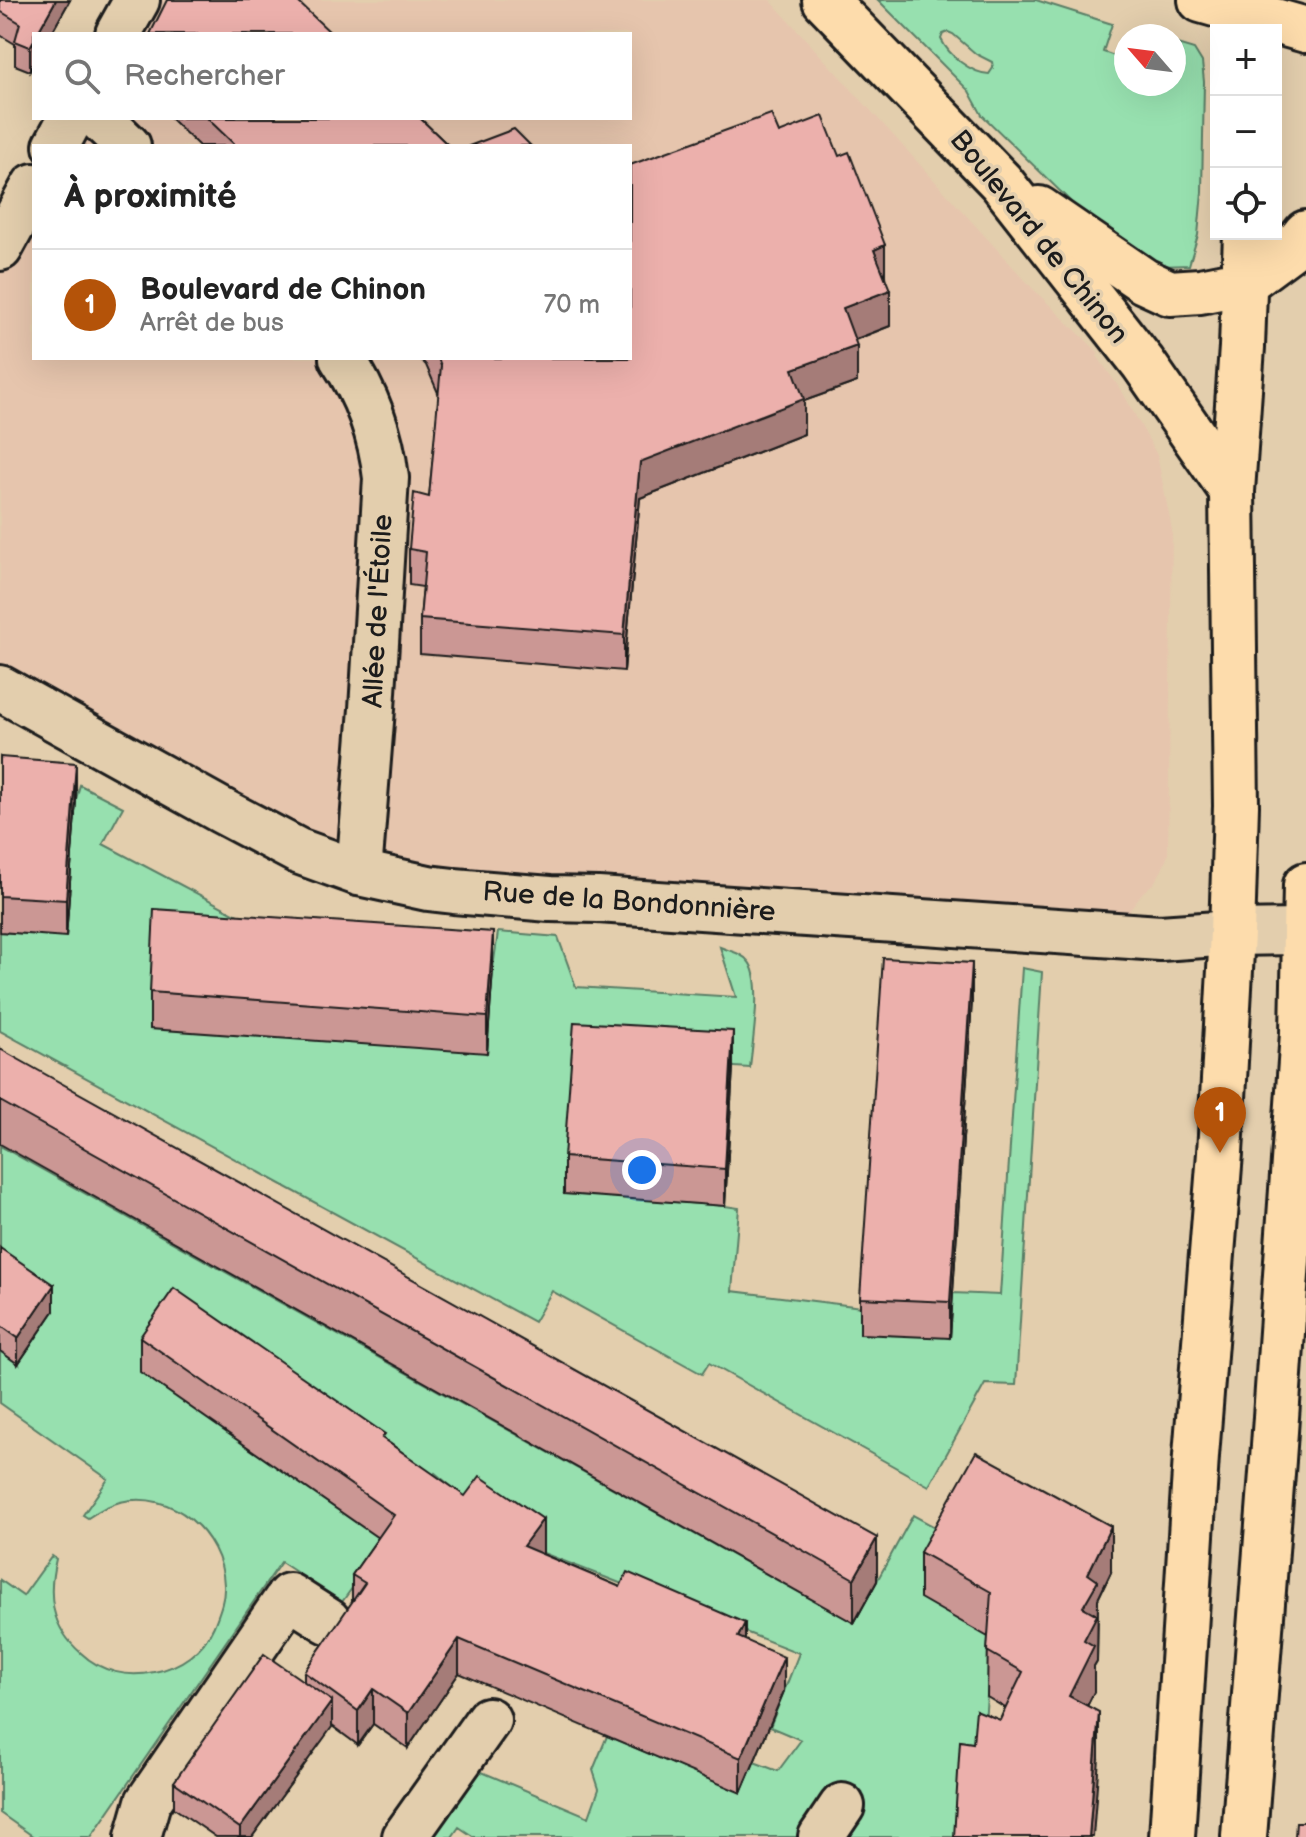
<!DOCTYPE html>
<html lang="fr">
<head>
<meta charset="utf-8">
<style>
	body { margin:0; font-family:"Balsamiq Sans",sans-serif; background:#f2f2f2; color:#222 }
	.controls { position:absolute; right:24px; top:24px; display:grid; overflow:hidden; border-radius:0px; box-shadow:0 8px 32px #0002 }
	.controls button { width:72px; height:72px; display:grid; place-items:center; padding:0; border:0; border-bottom:2px solid #e0e0e0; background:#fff; color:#222; font:40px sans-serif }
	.compass { position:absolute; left:1114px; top:24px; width:72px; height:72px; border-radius:50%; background:#fff; box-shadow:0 8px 32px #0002; rotate:298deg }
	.you { position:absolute; left:642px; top:1170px; width:28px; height:28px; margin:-20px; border:6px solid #fff; border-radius:50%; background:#1a73e8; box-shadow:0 0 0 12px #1a73e833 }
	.badge { display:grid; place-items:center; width:52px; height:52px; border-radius:50%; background:#b45309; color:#fff; font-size:26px; font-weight:700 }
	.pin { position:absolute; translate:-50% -66px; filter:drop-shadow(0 2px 4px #0008) }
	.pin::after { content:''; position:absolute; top:42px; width:28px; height:24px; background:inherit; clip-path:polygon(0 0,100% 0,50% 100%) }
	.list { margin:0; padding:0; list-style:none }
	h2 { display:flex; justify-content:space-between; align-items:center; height:104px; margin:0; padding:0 32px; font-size:34px }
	h2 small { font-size:26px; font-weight:400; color:#767676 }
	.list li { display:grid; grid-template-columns:52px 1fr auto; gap:24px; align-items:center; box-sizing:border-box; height:112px; padding:0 32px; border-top:2px solid #e0e0e0 }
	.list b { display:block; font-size:30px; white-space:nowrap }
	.list p { margin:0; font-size:26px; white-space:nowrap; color:#767676 }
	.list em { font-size:26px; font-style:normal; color:#767676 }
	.icon { flex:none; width:44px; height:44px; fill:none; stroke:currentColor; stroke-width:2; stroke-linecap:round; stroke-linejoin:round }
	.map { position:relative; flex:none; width:1306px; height:1837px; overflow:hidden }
	.search { position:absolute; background:#fff; box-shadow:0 8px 32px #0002; left:32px; top:32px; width:600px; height:88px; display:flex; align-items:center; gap:20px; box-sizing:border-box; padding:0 28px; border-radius:0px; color:#767676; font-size:30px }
	.panel { position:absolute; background:#fff; box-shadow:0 8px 32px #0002; left:32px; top:144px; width:600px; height:216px; border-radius:0px }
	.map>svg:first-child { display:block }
	.built { fill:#e6c5ad }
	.green { fill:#97e0af; stroke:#5a7e66; stroke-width:2; fill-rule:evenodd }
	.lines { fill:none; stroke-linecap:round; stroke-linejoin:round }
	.minor-casing { stroke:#1c1c1c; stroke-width:50 }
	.primary-casing { stroke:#1c1c1c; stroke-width:50 }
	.minor { stroke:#e3cead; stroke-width:44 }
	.primary { stroke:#fddcac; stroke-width:44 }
	.wall { fill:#cb9794; stroke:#1c1c1c; stroke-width:2 }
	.shaded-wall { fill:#a57b78; stroke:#1c1c1c; stroke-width:2 }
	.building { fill:#ecb0ac; stroke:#1c1c1c; stroke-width:2 }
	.labels { text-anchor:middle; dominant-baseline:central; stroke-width:7; stroke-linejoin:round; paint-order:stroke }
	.street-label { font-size:28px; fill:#1c1c1c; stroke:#e3cead }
</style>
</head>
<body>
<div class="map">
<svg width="1306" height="1837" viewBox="0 0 1306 1837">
	<rect width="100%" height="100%" fill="#e3cead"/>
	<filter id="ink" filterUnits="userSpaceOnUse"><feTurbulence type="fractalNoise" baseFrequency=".0125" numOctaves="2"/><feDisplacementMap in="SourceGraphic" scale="16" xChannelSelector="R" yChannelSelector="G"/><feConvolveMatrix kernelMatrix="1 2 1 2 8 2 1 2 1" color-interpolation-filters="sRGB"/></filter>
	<g filter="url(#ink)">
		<!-- built -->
		<polygon class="built" points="137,0 770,0 1034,290 1099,353 1097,356 1123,393 1157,455 1172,530 1168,855 1162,870 1154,883 1143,892 1111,934 428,888 0,688 0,248 34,186 34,358 630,358 630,146 56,146 71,118 630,118 630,34 118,34"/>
		<!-- green -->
		<g class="green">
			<path d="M878,0H1036L1112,24L1103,52L1126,60V84H1174V43L1194,49L1202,62L1204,82L1202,192L1198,235L1189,265L1162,266L1111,241L982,115L969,91ZM948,32L953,34L976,54L992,62L993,68L989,74C971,73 949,56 941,39L943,34Z"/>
			<path d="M80,785L123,807L103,844L287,941L486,1053L493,968L498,932L558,937L576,987L736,997L720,947C729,951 742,953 748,961C764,978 752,1044 750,1068L654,1062L564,1193L725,1206L739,1208L732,1291L862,1307L949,1338L953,1293L1000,1295L1022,968L1042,972L1016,1385L985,1384L929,1486L709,1363L702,1374L552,1291L534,1322L0,1031V932L66,936L76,799Z"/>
			<path d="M0,1146L854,1623L913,1515L953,1537L1020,1655L987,1696L982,1761L957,1837H474L459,1827L452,1837H427L470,1767L589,1817L599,1789L593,1770L607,1736L741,1792L754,1762L778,1771L801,1740L770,1727L799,1653L543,1553L480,1510L435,1473L342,1602L281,1562L91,1837H34L0,1813V1580L23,1596L52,1556L56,1559C47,1596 51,1627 81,1653C101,1672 128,1678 154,1672C181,1667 203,1651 214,1626C219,1613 225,1599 224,1585C222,1533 172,1489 120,1502C108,1505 98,1511 88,1518L83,1515L108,1479L0,1403V1351L19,1364L0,1273Z"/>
		</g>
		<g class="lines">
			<!-- minor casing -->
			<g class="minor-casing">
				<g id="minor">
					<polyline points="118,34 137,0"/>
					<polyline points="99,118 128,146"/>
					<polyline points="56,146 71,118"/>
					<polyline points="0,248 34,186"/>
					<path d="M342,358C367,395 381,433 386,478L372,709L359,873"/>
					<polyline points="0,688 222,811 298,851 359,873 428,888 454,891 550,899 598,900 1160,938 1232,933 1305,932"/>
					<polyline points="138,1837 148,1802 289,1596 328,1621"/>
					<polyline points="405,1837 488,1720"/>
					<polyline points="821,1837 842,1806"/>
				</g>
			</g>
			<!-- primary casing -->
			<g class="primary-casing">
				<g id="primary">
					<polyline points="825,0 1001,182 1143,363 1232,491"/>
					<polyline points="1201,0 1306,30"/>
					<polyline points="1039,209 1144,281 1170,293 1200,291 1245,282 1299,242 1306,233"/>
					<polyline points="1172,1837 1196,1456 1220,1153 1232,933 1236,806 1232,491 1242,347 1246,234"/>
					<polyline points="1244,1837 1273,1460 1303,1033 1306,885"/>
				</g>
			</g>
			<!-- minor -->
			<use href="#minor" class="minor"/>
			<!-- primary -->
			<use href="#primary" class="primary"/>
		</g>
		<!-- wall -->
		<g class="wall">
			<polygon points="0,0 70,0 30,71 15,65 15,44 0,35"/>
			<polygon points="170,118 420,118 449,146 199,146"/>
			<polygon points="779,133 885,275 890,326 855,340 857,382 804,401 804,434 640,498 624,671 420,654 420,619 423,587 409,585 409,549 429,497 439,395 426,365 419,358 630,358"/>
			<polygon points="0,757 76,799 66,937 0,932"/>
			<polygon points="493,968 487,1053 150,1029 150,992"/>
			<polygon points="972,1000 950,1338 860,1334 860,1298"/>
			<polygon points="0,1049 877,1581 854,1623 0,1144"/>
			<polygon points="733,1067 725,1206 564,1194 564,1157"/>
			<polygon points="0,1248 54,1311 18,1364 0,1351"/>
			<polygon points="140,1337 385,1440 542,1554 745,1640 784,1691 741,1793 459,1673 408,1748 373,1724 358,1745 332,1726 252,1837 216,1837 174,1808 174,1782 304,1682 304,1672 352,1603 352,1575 378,1538 140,1372"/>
			<polygon points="920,1552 1111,1572 1098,1599 1097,1661 1094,1666 1094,1692 1087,1706 1099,1758 973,1743 1000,1720 1005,1708 987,1697 988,1637 920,1598"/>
		</g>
		<!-- shaded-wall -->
		<g class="shaded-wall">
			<polygon points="56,0 70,0 51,34 37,34"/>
			<polygon points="34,40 34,64 30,71 30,47"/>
			<polygon points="885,245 885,281 874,250"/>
			<polygon points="890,290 890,326 843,344 843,308"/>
			<polygon points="857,346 857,382 804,401 804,434 640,498 624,671 624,635 640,462 793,369"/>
			<polygon points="76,763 76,799 66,937 66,900"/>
			<polygon points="493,932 493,968 487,1053 487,1017"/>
			<polygon points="972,963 972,1000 950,1338 950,1302"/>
			<polygon points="733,1031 733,1067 725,1206 725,1169"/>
			<polygon points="54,1285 54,1311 18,1364 18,1338"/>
			<polygon points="543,1519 543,1553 523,1580 523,1546"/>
			<polygon points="1111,1526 1111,1572 1098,1599 1097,1661 1094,1666 1094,1692 1069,1742 1069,1696 1088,1574"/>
			<polygon points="877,1538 877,1581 854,1623 854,1579"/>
			<polygon points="745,1623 745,1657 738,1637"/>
			<polygon points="459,1639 459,1673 408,1748 408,1713"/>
			<polygon points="784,1657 784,1691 741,1793 741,1758"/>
			<polygon points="373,1689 373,1724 358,1745 358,1711"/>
			<polygon points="332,1701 332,1727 252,1837 240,1837 240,1828"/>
			<polygon points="1099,1712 1099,1758 1093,1837 1089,1837"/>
		</g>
		<!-- building -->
		<g class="building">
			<polygon points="0,0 56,0 37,34 34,34 34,40 30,47 15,41 20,23 0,11"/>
			<polygon points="167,0 296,0 332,34 150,34"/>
			<polygon points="771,114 779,133 823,116 839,156 849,152 885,245 874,250 890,290 843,308 857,346 793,369 804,399 640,462 624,635 420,619 426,552 409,549 414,493 429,497 441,366 438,358 630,358 630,165"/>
			<polygon points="207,118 420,118 449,146 236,146"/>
			<polygon points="514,129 531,146 469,146"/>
			<polygon points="0,757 76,763 66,900 0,896"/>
			<polygon points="154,909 493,932 487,1017 150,992"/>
			<polygon points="883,958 972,963 950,1302 860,1298"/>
			<polygon points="574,1022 733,1031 725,1169 564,1157"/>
			<polygon points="0,1049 877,1538 854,1579 0,1101"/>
			<polygon points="0,1248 54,1285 18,1338 0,1325"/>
			<polygon points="174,1288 385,1434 382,1438 465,1496 480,1476 543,1519 523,1546 620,1587 627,1572 745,1623 738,1637 784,1657 741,1758 459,1639 408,1713 373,1689 358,1711 304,1672 365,1583 352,1575 394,1515 140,1337"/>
			<polygon points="976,1452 1111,1526 1088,1574 1098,1581 1083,1607 1097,1615 1084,1640 1094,1646 1069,1696 1099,1712 1089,1837 954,1837 960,1741 973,1743 976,1710 1000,1720 1023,1672 987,1651 991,1592 920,1552"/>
			<polygon points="264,1654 332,1701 240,1828 174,1782"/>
			<polygon points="1296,1822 1306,1822 1306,1837 1295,1837"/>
		</g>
	</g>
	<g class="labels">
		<!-- street labels -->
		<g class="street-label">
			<text transform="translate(1039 237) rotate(51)">Boulevard de Chinon</text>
			<text transform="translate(378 611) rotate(-87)">Allée de l'Étoile</text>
			<text transform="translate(629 902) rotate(4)">Rue de la Bondonnière</text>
		</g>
	</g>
</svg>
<div class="controls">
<button>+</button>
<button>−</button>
<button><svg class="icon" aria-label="locate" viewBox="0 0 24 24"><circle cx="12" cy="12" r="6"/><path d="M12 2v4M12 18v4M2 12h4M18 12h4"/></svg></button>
</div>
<svg class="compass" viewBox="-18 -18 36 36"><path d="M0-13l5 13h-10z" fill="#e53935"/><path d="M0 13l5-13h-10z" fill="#767676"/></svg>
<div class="you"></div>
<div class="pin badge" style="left:1220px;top:1153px">1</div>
<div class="search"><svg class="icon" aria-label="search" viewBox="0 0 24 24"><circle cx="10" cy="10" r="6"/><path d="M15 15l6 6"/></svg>Rechercher</div>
<section class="panel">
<h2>À proximité<small></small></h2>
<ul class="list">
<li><span class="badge">1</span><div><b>Boulevard de Chinon</b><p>Arrêt de bus</p></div><em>70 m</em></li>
</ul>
</section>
</div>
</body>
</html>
